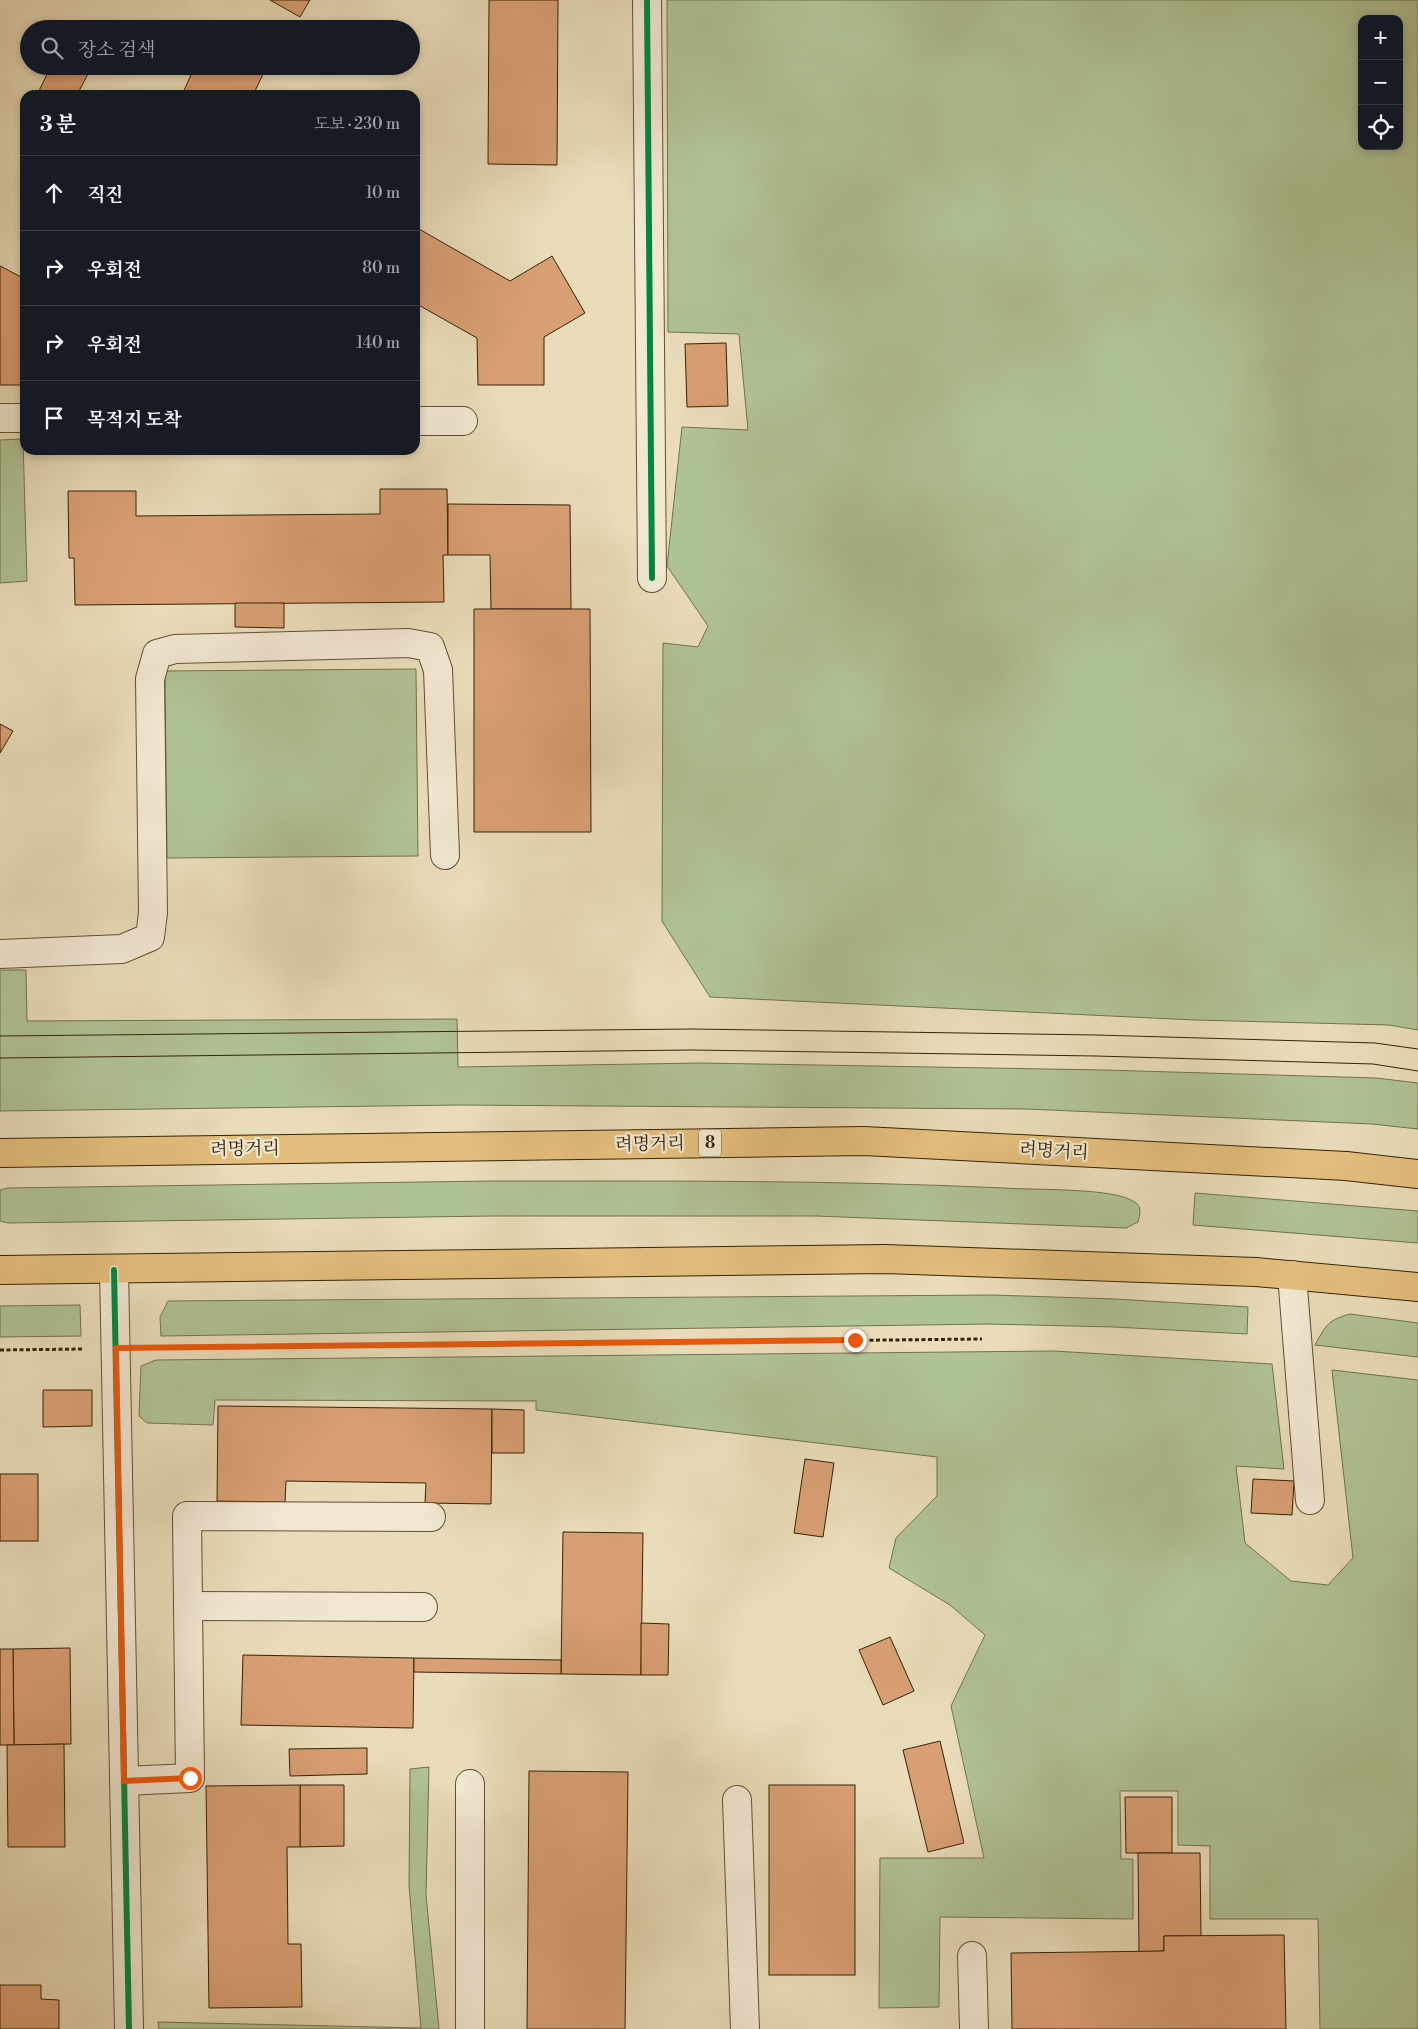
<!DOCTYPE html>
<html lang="ko">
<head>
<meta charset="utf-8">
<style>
	body { margin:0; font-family:"Libre Bodoni","Noto Serif KR",serif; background:#20242c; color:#f1f3f6 }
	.controls { position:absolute; right:15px; top:15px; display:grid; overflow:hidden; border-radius:10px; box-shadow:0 2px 8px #0003 }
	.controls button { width:45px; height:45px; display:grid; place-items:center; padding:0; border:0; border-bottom:1px solid #363941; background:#171b24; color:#f1f3f6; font:25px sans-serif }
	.stop { position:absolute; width:15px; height:15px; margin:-11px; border:4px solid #ea580c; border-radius:50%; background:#fff }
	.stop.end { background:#ea580c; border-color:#fff; box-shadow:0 1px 5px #0008 }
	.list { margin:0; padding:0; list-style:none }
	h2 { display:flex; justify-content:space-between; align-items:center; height:65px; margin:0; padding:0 20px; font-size:21px }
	h2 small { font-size:16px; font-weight:400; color:#9ea1a6 }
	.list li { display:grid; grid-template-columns:32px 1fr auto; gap:15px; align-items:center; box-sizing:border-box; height:75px; padding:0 20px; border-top:1px solid #363941 }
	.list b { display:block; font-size:19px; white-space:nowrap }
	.list em { font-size:16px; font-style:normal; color:#9ea1a6 }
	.icon { flex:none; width:28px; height:28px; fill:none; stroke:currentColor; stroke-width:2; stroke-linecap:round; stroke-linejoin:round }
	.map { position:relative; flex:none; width:1418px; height:2029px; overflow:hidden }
	.search { position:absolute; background:#171b24; box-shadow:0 2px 8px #0003; left:20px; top:20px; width:400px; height:55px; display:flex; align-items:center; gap:12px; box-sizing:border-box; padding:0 18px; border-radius:28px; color:#9ea1a6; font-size:19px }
	.panel { position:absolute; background:#171b24; box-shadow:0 2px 8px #0003; left:20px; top:90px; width:400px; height:365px; border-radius:15px }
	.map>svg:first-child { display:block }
	.green { fill:#afc295; stroke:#72724d; fill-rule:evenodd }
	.building { fill:#d99f74; stroke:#352205 }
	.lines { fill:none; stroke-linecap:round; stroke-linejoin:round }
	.minor-casing { stroke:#625032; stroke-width:30 }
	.highway-casing { stroke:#352205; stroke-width:30 }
	.path { stroke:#352205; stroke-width:3; stroke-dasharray:4 2.5; stroke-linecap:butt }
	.minor { stroke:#f1e8d2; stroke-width:28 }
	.highway { stroke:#e4be7c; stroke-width:28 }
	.tram { stroke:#352205; stroke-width:1 }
	.cycleway-casing { stroke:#f1e8d2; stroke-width:9 }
	.cycleway { stroke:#00873e; stroke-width:6 }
	.route { stroke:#ea580c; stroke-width:6 }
	.labels { text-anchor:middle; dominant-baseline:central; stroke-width:4.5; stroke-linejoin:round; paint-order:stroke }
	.shield { fill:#f1e8d2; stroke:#6d5d42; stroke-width:1 }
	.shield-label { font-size:16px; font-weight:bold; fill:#352205 }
	.street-label { font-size:18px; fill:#352205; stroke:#f1e8d2 }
</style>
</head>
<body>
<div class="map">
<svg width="1418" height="2029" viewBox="0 0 1418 2029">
	<rect width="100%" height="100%" fill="#e9dcb9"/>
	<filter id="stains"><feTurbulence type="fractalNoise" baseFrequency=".004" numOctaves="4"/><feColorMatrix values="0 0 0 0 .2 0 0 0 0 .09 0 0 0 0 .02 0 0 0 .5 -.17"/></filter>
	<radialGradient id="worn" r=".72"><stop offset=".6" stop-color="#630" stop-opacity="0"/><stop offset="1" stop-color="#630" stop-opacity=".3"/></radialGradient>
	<!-- green -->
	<g class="green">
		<path d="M667,0H1418V1030L1389,1025L1195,1020L710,997L662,921L663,643L698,647L708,626L667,566L682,427L748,430L739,334L668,332ZM1362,19H1399V146H1362Z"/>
		<polygon points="23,439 27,581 0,583 0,440"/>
		<polygon points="416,669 418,856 167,858 165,671"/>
		<polygon points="0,970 26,970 27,1021 457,1019 458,1067 700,1063 1104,1070 1376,1078 1418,1083 1418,1129 1372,1124 1026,1109 458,1105 0,1111"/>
		<path d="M491,1181C662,1181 833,1180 1004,1188C1033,1190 1109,1188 1131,1200C1142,1205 1141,1212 1138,1222L1126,1228L816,1216H492L8,1223L0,1221V1190L8,1188Z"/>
		<polygon points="1195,1193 1418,1211 1418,1243 1193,1225"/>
		<polygon points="992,1295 1115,1299 1248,1307 1247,1334 1114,1327 989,1324 161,1336 160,1317 168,1301"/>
		<polygon points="80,1305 81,1336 0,1337 0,1306"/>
		<path d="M1350,1314L1418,1323V1357L1315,1345C1326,1325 1328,1320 1350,1314Z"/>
		<polygon points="1054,1351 1272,1364 1284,1469 1236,1466 1245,1543 1291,1581 1328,1585 1353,1558 1332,1370 1418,1380 1418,2029 1320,2029 1318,1919 1210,1919 1210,1846 1178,1845 1178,1791 1120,1791 1121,1859 1133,1859 1133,1919 940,1917 939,2007 879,2008 880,1858 984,1858 951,1706 985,1635 950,1605 889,1568 896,1538 937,1496 937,1457 536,1410 536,1401 215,1400 213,1425 147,1423 139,1416 141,1366 156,1360"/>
		<polygon points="429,1767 426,1895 439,2029 159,2029 158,2022 421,2028 409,1886 410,1769"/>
	</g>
	<!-- building -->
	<g class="building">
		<polygon points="270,0 310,0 300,17"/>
		<polygon points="489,0 558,0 557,165 488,164"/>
		<polygon points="51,66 92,66 77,95 37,95"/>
		<polygon points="195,66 267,66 253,95 182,95"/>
		<polygon points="415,181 419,181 419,229 510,281 552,256 585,313 544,337 544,385 478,385 477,338 415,303"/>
		<polygon points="0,266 25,279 25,385 0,385"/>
		<polygon points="726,343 728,406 687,407 685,344"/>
		<polygon points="380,489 447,489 448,555 443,555 444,602 75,605 74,558 69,558 68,491 136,491 136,516 380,514"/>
		<polygon points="448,504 570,505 571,609 491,609 490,555 448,555"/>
		<polygon points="235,603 284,603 284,628 235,627"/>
		<polygon points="474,609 590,609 591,832 474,832"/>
		<polygon points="0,724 13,731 0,753"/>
		<polygon points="43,1390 92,1390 92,1426 43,1427"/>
		<polygon points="218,1406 492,1409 491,1504 425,1503 426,1483 286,1481 285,1502 217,1501"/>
		<polygon points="492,1409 524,1410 524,1453 492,1453"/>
		<polygon points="805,1459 834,1463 823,1537 794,1533"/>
		<rect x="0" y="1474" width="38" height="67"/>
		<polygon points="1253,1479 1294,1481 1292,1515 1251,1513"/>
		<polygon points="563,1532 643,1533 641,1675 561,1674"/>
		<polygon points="641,1623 669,1624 668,1675 641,1675"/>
		<polygon points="890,1637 914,1691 883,1705 859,1650"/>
		<polygon points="70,1648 71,1744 14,1745 13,1649"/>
		<polygon points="0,1649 13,1649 14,1745 0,1745"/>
		<polygon points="243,1655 414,1658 413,1728 241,1725"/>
		<polygon points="414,1658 561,1660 561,1674 414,1672"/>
		<polygon points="940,1741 964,1843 928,1852 903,1750"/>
		<polygon points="64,1744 65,1847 8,1847 7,1745"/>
		<polygon points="367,1748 367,1774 290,1776 289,1749"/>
		<polygon points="529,1771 628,1772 625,2029 527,2029"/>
		<polygon points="300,1785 344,1785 344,1846 300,1847"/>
		<polygon points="300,1785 300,1847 287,1847 288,1944 301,1944 302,2007 209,2008 206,1786"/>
		<rect x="769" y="1785" width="86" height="190"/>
		<polygon points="1125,1797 1172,1797 1172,1853 1126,1853"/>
		<polygon points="1138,1853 1200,1853 1201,1936 1164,1936 1164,1951 1139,1952"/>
		<polygon points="1284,1935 1286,2029 1012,2029 1011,1953 1164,1951 1164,1936"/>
		<polygon points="0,1985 41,1985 41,1999 59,2000 59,2029 0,2029"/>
	</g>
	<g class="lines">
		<!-- minor casing -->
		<g class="minor-casing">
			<g id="minor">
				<polyline points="647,0 652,578"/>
				<polyline points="0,418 25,418"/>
				<polyline points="415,421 463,421"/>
				<polyline points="0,954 122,949 150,937 153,913 150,679 157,654 175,649 408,643 430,647 438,670 445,855"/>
				<polyline points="114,1270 129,2029"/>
				<polyline points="1292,1275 1310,1500"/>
				<polyline points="188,1606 423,1607"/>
				<polyline points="124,1781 190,1778 187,1516 431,1517"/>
				<polyline points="470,1784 470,2029"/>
				<polyline points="737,1800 745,2029"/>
				<polyline points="972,1956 974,2029"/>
			</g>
		</g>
		<!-- highway casing -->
		<g class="highway-casing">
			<g id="highway">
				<polyline points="0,1153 864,1141 1346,1166 1418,1174"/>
				<polyline points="0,1270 885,1259 1256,1272 1418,1287"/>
			</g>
		</g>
		<!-- path -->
		<g class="path">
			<polyline points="148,1348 982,1339"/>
			<polyline points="0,1350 84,1349"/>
		</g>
		<!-- minor -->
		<use href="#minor" class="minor"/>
		<!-- highway -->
		<use href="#highway" class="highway"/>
		<!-- tram -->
		<g class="tram">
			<polyline points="0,1036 692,1029 1096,1035 1375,1043 1418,1049"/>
			<polyline points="0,1058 692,1050 1096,1056 1373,1064 1418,1071"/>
		</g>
		<!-- cycleway casing -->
		<g class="cycleway-casing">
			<g id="cycleway">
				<polyline points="647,0 652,578"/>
				<polyline points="114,1270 129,2029"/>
			</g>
		</g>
		<!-- cycleway -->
		<use href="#cycleway" class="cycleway"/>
	</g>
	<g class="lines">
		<!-- route -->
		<polyline class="route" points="190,1778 124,1781 116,1348 855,1340"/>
	</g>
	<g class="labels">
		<!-- shield labels -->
		<rect class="shield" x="699" y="1129.5" width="22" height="27" rx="4"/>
		<g class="shield-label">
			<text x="710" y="1143">8</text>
		</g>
		<!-- street labels -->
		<g class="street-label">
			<text transform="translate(650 1144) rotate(-1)">려명거리</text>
			<text transform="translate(245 1149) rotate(-1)">려명거리</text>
			<text transform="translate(1054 1151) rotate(3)">려명거리</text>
		</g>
	</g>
	<rect width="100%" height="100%" filter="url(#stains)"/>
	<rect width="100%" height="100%" fill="url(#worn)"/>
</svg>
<div class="controls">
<button>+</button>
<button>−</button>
<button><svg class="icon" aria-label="locate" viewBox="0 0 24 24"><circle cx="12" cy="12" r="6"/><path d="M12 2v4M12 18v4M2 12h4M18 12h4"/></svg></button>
</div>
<div class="stop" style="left:190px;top:1778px"></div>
<div class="stop end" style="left:855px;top:1340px"></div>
<div class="search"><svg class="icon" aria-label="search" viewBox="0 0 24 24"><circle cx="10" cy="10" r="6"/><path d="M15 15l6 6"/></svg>장소 검색</div>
<section class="panel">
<h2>3 분<small>도보 · 230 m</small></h2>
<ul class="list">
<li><svg class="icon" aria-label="ahead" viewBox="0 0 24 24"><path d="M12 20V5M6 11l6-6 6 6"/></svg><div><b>직진</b></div><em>10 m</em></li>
<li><svg class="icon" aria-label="right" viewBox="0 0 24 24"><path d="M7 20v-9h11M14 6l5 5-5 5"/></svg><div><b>우회전</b></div><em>80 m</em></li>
<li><svg class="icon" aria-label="right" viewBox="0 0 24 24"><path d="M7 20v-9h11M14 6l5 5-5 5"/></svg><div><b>우회전</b></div><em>140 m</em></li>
<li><svg class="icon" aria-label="arrive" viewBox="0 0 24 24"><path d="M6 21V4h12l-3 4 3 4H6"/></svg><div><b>목적지 도착</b></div></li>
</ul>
</section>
</div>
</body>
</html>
